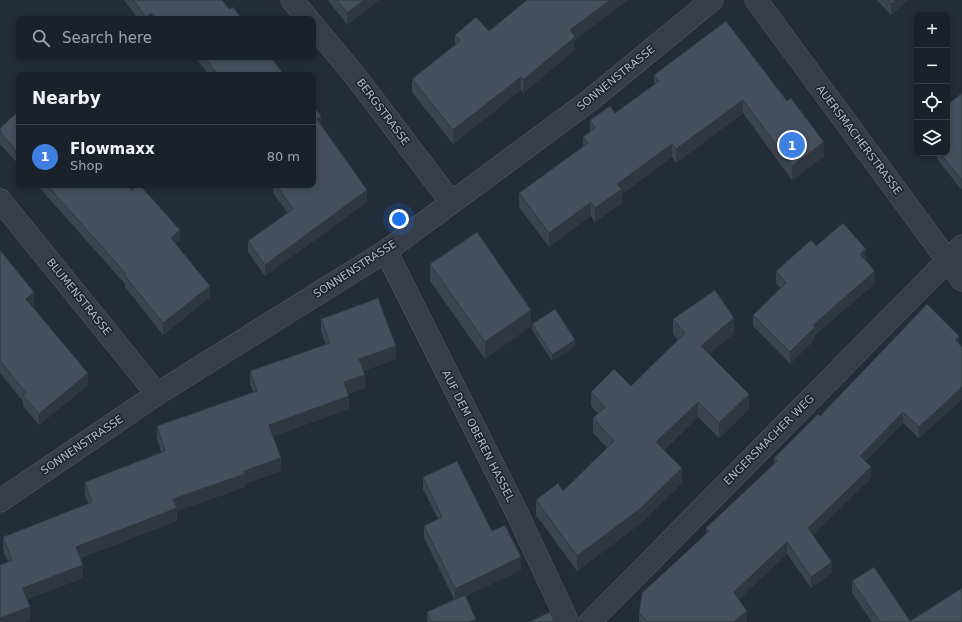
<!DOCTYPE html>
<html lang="en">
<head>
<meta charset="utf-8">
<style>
	body { margin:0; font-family:"DejaVu Sans",sans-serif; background:#282e37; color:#f1f3f6 }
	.controls { position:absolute; right:12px; top:12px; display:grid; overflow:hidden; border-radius:8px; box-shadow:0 2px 6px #0003 }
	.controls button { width:36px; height:36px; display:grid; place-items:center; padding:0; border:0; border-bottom:1px solid #393e47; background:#1b212b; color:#f1f3f6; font:20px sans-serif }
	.you { position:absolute; left:399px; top:219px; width:14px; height:14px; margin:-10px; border:3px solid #fff; border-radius:50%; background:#1a73e8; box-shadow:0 0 0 6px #1a73e833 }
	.badge { display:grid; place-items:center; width:26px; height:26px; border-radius:50%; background:#ea580c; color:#fff; font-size:13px; font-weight:700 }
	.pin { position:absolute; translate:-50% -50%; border:2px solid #fff; box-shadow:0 1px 4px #0006 }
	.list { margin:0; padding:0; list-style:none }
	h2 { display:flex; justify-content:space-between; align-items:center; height:52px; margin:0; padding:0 16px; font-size:17px }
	h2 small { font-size:13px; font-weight:400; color:#a0a3a9 }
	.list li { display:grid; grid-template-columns:26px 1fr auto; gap:12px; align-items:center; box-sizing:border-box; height:64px; padding:0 16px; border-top:1px solid #393e47 }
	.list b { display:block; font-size:15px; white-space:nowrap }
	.list p { margin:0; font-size:13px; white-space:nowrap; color:#a0a3a9 }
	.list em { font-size:13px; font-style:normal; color:#a0a3a9 }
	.icon { flex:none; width:22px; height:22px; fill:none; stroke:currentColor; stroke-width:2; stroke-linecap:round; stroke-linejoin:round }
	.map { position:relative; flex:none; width:962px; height:622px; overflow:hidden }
	.search { position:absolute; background:#1b212b; box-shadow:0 2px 6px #0003; left:16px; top:16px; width:300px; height:44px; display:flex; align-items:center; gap:10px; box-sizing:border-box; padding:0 14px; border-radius:8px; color:#a0a3a9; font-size:15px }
	.panel { position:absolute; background:#1b212b; box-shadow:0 2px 6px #0003; left:16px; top:72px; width:300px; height:116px; border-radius:8px }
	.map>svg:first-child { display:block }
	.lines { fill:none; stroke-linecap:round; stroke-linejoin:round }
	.minor-casing { stroke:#555c67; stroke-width:23 }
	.tertiary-casing { stroke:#555c67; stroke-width:23 }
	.minor { stroke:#373e49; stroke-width:22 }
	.tertiary { stroke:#373e49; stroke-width:22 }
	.wall { fill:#3b4450 }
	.shaded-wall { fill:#303741 }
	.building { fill:#454f5d; stroke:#303741 }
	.labels { text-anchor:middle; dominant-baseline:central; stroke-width:3; stroke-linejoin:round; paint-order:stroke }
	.street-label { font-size:11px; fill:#b2b9c5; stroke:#1d232e }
</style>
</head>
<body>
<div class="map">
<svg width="962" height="622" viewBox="0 0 962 622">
	<rect width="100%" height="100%" fill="#242c39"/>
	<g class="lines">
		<!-- minor casing -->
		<g class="minor-casing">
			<g id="minor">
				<polyline points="292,0 308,19"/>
				<polyline points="313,25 356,77 451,202"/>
				<polyline points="0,200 157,394"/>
				<polyline points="386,251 517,513 568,622"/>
				<polyline points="0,501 157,394 386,251 589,101 712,0"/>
				<polyline points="590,622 962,246"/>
			</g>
		</g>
		<!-- tertiary casing -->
		<g class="tertiary-casing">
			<polyline id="tertiary" points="756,0 962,280"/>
		</g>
		<!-- minor -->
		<use href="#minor" class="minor"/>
		<!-- tertiary -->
		<use href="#tertiary" class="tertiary"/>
	</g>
	<!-- wall -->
	<g class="wall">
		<polygon points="124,0 222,0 229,9 242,19 138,19"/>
		<polygon points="328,0 379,0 347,25"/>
		<polygon points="527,0 628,0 575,40 575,50 523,93 521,90 453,144 412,92 412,79 455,45 455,35 489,31"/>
		<polygon points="877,0 908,0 891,15"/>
		<polygon points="726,21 824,156 792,180 743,113 676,163 672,157 622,194 622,203 595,222 591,216 549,247 519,207 519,193 583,147 583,137 590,132 590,120 615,113 654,85 654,75"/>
		<polygon points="195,57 271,57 284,75 209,75"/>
		<polygon points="962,93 961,189 937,159 937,153 947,153"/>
		<polygon points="19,111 19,165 0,144 0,128"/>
		<polygon points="321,125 367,202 265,276 248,252 248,241 288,213 273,193 273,185 313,185"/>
		<polygon points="37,185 128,185 180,241 176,244 210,297 163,335 125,287 125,284"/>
		<polygon points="816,246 866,261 875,283 815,335 815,339 790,364 753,326 753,315 780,288 776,283 776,271"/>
		<polygon points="0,250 34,304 32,306 88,385 39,425 23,406 23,401 0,373"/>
		<polygon points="430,264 531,326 485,359 430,281"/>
		<polygon points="321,319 396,359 363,371 365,388 348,394 349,409 273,436 281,471 245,484 245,487 177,511 177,521 80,558 83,578 27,599 30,620 24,622 0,622 8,562 3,550 3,537 88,504 85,495 85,482 161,452 157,439 157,426 253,392 250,384 250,371 326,345 321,332"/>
		<polygon points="673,319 734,333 709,354 749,409 719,438 698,417 664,450 682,483 641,523 577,571 536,515 536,500 563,491 607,448 593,433 593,418 598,414 591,406 591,392 631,386 678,340 673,334"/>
		<polygon points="532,324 575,346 552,361 532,330"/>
		<polygon points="959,344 962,347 962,399 919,438 903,423 866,461 871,478 812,535 832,573 811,588 787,554 739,599 747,622 639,622 639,613 706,534 706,528 774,464 774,458 820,416"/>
		<polygon points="423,477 492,531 521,570 466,596 476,622 427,622 427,612 454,599 424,538 424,526 438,519 423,489"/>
		<polygon points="852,581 910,621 962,622 872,622 852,593"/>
	</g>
	<!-- shaded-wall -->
	<g class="shaded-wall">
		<polygon points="364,0 379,0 347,25 347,13"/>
		<polygon points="610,0 628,0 575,40 575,50 523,93 523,80 570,30"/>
		<polygon points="896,0 908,0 891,15 891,4"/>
		<polygon points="152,13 152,19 146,19 146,17"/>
		<polygon points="521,77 521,90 453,144 453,130"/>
		<polygon points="743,100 743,113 676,163 676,149"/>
		<polygon points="321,116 321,128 317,119"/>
		<polygon points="824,142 824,156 792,180 792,166"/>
		<polygon points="672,144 672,157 622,194 622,203 595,222 595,208 617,184"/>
		<polygon points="962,178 962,189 961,189 961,179"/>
		<polygon points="367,190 367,202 265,276 265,265"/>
		<polygon points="591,202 591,216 549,247 549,233"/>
		<polygon points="180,230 180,241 171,249 171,238"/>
		<polygon points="866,249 866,261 860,254"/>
		<polygon points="875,271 875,283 815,335 815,339 790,364 790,352 813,325"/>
		<polygon points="210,286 210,297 163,335 163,323"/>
		<polygon points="34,292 34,304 26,311 26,299"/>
		<polygon points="531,310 531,326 485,359 485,342"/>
		<polygon points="734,318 734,333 701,361 701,346"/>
		<polygon points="959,336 959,347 955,340"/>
		<polygon points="575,340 575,346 552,361 552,355"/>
		<polygon points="396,346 396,359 359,372 359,359"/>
		<polygon points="88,373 88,385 39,425 39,414"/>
		<polygon points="365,375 365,388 344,395 344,382"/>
		<polygon points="962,387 962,399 919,438 919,427"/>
		<polygon points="749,394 749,409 719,438 719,423"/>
		<polygon points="349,396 349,409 269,438 269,425"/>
		<polygon points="698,402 698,417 656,457 656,442"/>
		<polygon points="903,412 903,423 860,467 860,456"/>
		<polygon points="281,458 281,471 245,484 245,487 177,511 177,521 76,559 76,547 173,499 244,471"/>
		<polygon points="871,467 871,478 808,540 808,528"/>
		<polygon points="682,468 682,483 641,523 577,571 577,556"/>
		<polygon points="787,542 787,554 734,604 734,592"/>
		<polygon points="521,557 521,570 455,601 455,589"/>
		<polygon points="832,562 832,573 811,588 811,577"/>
		<polygon points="83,565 83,578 23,601 23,588"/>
		<polygon points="30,607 30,620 24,622 0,622 0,618"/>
		<polygon points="747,611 747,622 734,622"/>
		<polygon points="476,619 476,622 469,622"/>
	</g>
	<!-- building -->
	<g class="building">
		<polygon points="133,0 222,0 229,9 233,7 242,19 157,19 152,13 146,17"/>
		<polygon points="337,0 364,0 347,13"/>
		<polygon points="527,0 610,0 570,30 575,37 523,80 521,77 453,130 412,79 460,41 455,35 476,17 489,31"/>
		<polygon points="888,0 896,0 891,4"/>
		<polygon points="726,21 787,101 791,98 824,142 792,166 743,100 676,149 672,144 617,184 622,189 595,208 591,202 549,233 519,193 588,143 583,137 595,128 590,120 610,106 615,113 659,81 654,75"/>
		<polygon points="204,57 271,57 284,75 218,75"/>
		<polygon points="962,93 962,178 961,179 940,153 947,153 947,105"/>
		<polygon points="313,105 321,116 317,119 367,190 265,265 248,241 293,209 276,185 313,185"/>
		<polygon points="19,111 19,154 0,132 0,128"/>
		<polygon points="47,185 128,185 132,190 138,185 140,185 180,230 171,238 210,286 163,323 125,276 126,274"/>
		<polygon points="843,223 866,249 860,254 875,271 813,325 815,327 790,352 753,315 786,283 776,271 811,240 816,246"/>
		<polygon points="477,232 531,310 485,342 430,264"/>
		<polygon points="0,250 34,292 26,299 88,373 39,414 23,395 26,393 0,361"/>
		<polygon points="715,290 734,318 701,346 749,394 719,423 698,402 656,442 682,468 641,508 577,556 536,500 558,483 563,491 614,441 593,418 605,407 591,392 614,369 631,386 685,333 673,319"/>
		<polygon points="378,298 396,346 359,359 365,375 344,382 349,396 269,425 281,458 244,471 245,474 173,499 177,508 76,547 83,565 23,588 30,607 0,618 0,565 12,560 3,537 92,502 85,482 165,451 157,426 257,391 250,371 330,343 321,319"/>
		<polygon points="927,304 959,336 955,340 962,347 962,387 919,427 903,412 860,456 871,467 808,528 832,562 811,577 787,542 734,592 747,611 734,622 648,622 639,613 642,593 709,531 706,528 777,461 774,458 818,414 820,416"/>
		<polygon points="555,309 575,340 552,355 532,324"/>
		<polygon points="457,461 492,531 505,525 521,557 455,589 424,526 442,517 423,477"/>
		<polygon points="874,567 910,621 962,588 962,622 880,622 852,581"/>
		<polygon points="465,595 476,619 469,622 432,622 427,612"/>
		<polygon points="550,612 555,622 529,622"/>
	</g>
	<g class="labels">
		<!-- street labels -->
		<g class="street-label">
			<text transform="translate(616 78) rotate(-39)">SONNENSTRASSE</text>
			<text transform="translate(383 112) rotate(53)">BERGSTRASSE</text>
			<text transform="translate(859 140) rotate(53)">AUERSMACHERSTRASSE</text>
			<text transform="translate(355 269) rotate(-33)">SONNENSTRASSE</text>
			<text transform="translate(79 297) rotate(51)">BLUMENSTRASSE</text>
			<text transform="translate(478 436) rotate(63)">AUF DEM OBEREN HASSEL</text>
			<text transform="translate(769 440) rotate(-45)">ENGERSMACHER WEG</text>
			<text transform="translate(82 445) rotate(-34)">SONNENSTRASSE</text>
		</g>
	</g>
</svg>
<div class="controls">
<button>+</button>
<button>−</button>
<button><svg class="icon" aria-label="locate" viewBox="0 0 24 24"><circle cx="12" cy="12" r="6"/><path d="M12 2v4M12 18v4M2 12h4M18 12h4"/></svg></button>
<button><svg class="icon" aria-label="layers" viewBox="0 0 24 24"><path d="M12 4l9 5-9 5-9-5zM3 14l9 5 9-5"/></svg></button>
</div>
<div class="you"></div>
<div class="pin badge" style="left:792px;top:145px;background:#3f7fe0">1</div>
<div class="search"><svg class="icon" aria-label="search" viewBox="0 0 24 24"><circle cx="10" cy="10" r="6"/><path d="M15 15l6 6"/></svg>Search here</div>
<section class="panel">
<h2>Nearby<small></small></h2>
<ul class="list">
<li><span class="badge" style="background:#3f7fe0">1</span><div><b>Flowmaxx</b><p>Shop</p></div><em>80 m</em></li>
</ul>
</section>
</div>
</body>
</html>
